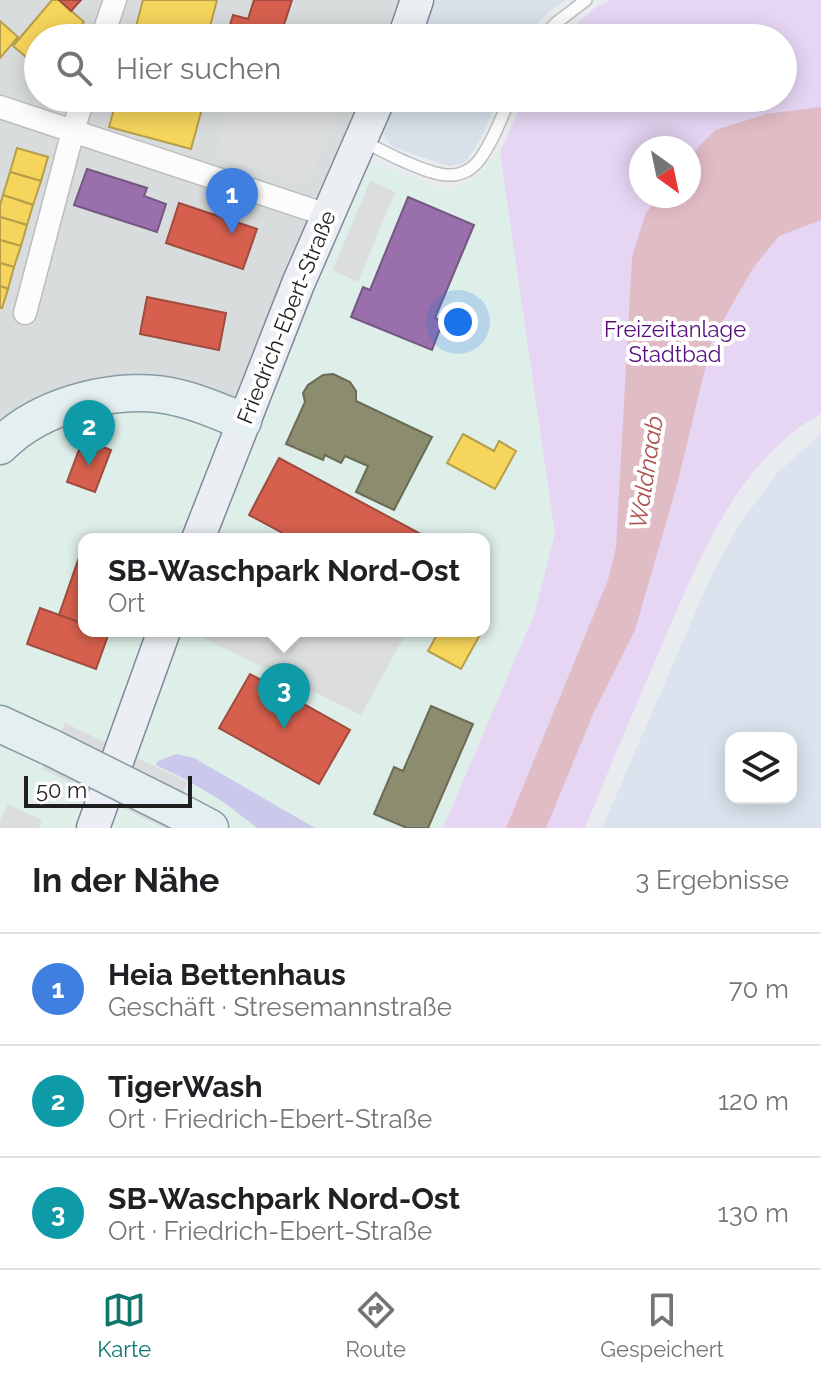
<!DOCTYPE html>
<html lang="de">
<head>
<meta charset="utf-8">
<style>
	body { margin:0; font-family:Raleway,sans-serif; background:#f2f2f2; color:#202124 }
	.controls { position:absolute; right:24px; bottom:24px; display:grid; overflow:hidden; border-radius:16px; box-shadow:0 4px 20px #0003 }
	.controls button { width:72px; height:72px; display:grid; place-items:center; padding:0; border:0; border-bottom:2px solid #e0e0e0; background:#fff; color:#202124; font:40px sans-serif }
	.compass { position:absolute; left:629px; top:136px; width:72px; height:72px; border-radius:50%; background:#fff; box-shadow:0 4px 20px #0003; rotate:147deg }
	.scale { position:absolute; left:24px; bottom:20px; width:168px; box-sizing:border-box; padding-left:8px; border:4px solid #1f1f1f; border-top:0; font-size:22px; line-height:28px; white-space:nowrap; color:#1f1f1f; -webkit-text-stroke:6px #fff; paint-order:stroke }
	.you { position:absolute; left:458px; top:322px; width:28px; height:28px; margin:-20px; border:6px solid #fff; border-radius:50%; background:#1a73e8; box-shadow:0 0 0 12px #1a73e833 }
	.badge { display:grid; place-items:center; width:52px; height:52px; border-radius:50%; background:#0f766e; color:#fff; font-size:26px; font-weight:700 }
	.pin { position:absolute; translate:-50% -66px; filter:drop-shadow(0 2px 4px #0008) }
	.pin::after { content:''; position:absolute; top:42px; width:28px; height:24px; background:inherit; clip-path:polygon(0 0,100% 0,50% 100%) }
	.popup { position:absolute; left:78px; top:533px; width:412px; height:104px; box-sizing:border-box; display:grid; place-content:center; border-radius:16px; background:#fff; filter:drop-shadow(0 2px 6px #0005); font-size:26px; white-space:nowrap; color:#757577 }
	.popup b { font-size:30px; color:#202124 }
	.popup::after { content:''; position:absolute; left:50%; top:100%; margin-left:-16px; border:16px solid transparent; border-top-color:#fff }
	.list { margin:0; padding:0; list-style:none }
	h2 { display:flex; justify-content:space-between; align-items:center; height:104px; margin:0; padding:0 32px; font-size:34px }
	h2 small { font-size:26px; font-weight:400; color:#757577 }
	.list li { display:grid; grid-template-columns:52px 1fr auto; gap:24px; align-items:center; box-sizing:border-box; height:112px; padding:0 32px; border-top:2px solid #e0e0e0 }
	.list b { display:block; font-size:30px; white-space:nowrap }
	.list p { margin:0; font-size:26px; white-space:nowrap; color:#757577 }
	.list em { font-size:26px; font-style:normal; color:#757577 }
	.icon { flex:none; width:44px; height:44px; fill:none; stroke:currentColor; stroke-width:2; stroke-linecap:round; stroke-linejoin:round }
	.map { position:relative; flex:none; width:821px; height:828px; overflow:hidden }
	.search { position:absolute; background:#fff; box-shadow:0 4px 20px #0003; left:24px; right:24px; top:24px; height:88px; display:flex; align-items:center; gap:20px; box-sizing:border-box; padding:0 28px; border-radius:44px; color:#757577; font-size:30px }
	.sheet { height:440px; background:#fff }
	nav { display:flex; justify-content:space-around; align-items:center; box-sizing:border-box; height:112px; border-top:2px solid #e0e0e0; background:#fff; font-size:22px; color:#757577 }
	nav a { display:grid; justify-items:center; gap:4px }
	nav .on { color:#0f766e }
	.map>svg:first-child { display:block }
	.residential { fill:#d9dcdd }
	.commercial { fill:#deeee9; fill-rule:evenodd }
	.education { fill:#d8e1ea }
	.farmland { fill:#dbe3ee; fill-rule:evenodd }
	.grass { fill:#cac9eb }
	.park { fill:#e6d6f4; fill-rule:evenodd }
	.parking { fill:#dbddde }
	.water { fill:#e0bcc5 }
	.pier { fill:#dbdcdd }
	.homes { fill:#f6d55c; stroke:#b69e4a; stroke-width:2 }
	.shops { fill:#d6604d; stroke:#9f4c3f; stroke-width:2 }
	.offices { fill:#9970ab; stroke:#745881; stroke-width:2 }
	.industry { fill:#8c8c6e; stroke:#6b6b56; stroke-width:2 }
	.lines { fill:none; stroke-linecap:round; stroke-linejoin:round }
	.lane-casing { stroke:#bbbdbe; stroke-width:14 }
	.street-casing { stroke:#bbbdbe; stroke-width:25 }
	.secondary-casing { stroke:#808998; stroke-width:35 }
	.primary-casing { stroke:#859ca4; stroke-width:39 }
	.lane { stroke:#fcfcfc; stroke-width:11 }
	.street { stroke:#fcfcfc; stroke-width:22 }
	.secondary { stroke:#ebeff3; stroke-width:32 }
	.primary { stroke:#e5eff1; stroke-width:36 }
	.primary-bridge-casing { stroke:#859ca4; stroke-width:39; stroke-linecap:butt }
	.primary-bridge { stroke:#e5eff1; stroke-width:36 }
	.labels { text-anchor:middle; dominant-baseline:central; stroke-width:8; stroke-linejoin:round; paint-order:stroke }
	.street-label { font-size:22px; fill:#1f1f1f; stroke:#fff }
	.park-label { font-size:22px; fill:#550e7c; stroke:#fff }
	.water-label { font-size:24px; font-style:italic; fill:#ad534d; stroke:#fff }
</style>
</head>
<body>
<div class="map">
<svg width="821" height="828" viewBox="0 0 821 828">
	<rect width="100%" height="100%" fill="#e8ecee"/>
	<!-- residential -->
	<polygon class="residential" points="0,0 434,0 430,14 419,38 38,38 38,98 390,98 262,411 139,374 75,386 8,415 0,423"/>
	<!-- commercial -->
	<path class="commercial" d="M500,152L555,533L534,615L443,828H0V466L39,432L75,417L139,404L250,440L361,158L448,191L475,178ZM84,539H484V631H84Z"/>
	<!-- education -->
	<g class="education">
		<polygon points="434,0 566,0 547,13 525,38 419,38 430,14"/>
		<polygon points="390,98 498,98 481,139 465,163 449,166 392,147 377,126"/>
	</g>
	<!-- farmland -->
	<path class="farmland" d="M821,435V828H602L709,581L739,525L778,472ZM731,738H791V798H731Z"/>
	<!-- grass -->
	<polygon class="grass" points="176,754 194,758 315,828 257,828 225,803 187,780 156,765 158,761"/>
	<!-- park -->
	<path class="park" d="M611,0H821V414C737,459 697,564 661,647C635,707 610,767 585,828H443L534,615L555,534L500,152L524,98H783V38H561L596,7ZM641,148H689V196H641Z"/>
	<!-- parking -->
	<g class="parking">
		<polygon points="231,98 344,98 309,182 298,184 214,157"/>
		<polygon points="370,181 395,192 358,282 333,270"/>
		<polygon points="196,631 402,631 406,633 361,715 195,634"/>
		<polygon points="8,804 42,820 39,828 0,828 0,820"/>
	</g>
	<!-- water -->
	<polygon class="water" points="821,107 821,220 779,236 753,268 712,340 677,485 635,630 594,712 546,828 506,828 608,580 616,548 632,257 645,215 658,196 689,196 689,157 715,130 766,114"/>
	<!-- pier -->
	<polygon class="pier" points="65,723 187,782 169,828 164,828 42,769"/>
	<!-- homes -->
	<g class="homes">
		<polygon points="52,0 59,0 84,22 70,38 38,38 38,67 13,46"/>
		<polygon points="143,0 217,0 207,38 133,38"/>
		<polygon points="0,21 18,37 0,58"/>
		<polygon points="117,98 192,98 204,101 191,149 109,127"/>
		<polygon points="17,148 48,157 41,181 10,172"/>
		<polygon points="10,172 41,181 33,205 3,195"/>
		<polygon points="3,195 33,205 27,225 0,217 0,205"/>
		<polygon points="0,217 27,225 21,246 0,240"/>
		<polygon points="0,240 21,246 14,267 0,263"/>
		<polygon points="0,263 14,267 8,289 0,286"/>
		<polygon points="0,286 8,289 2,308 0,308"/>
		<polygon points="463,434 494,451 499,441 516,451 495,489 447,463"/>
		<polygon points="439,631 482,631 461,669 428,651"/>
	</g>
	<!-- shops -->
	<g class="shops">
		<polygon points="59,0 81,0 71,11"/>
		<polygon points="254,0 292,0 283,28 297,30 294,38 226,38 233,15 248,19"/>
		<polygon points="179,203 257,229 243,269 166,243"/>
		<polygon points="147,297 226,313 219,350 140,334"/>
		<polygon points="83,439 111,450 95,492 67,482"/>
		<polygon points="279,458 430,539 278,539 281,532 249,515"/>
		<polygon points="84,543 84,624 59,615"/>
		<polygon points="40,608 84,624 84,631 109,633 96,669 27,644"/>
		<polygon points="250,674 350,730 319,784 219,728"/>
	</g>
	<!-- offices -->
	<g class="offices">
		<polygon points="87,169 147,188 144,196 166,204 157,232 74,205"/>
		<polygon points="408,197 474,225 435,318 443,321 432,350 351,317 363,287 370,290"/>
	</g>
	<!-- industry -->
	<g class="industry">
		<polygon points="333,374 350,382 356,391 356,401 432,437 394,510 356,492 368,466 345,456 341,463 325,455 323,460 286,444 305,402 303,393 308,385 323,375"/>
		<polygon points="431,706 473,724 428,828 407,828 374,814 394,767 403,771"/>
	</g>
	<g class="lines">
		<!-- lane casing -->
		<g class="lane-casing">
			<g id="lane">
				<polyline points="542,38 556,23 586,0"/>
				<path d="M362,141C375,147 388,154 401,160C427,171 459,188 480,159C493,141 501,119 510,98"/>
			</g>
		</g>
		<!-- street casing -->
		<g class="street-casing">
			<g id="street">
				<polyline points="102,38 115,0"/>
				<polyline points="0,107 327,215"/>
				<polyline points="25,313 73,131 83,98"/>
			</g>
		</g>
		<!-- secondary casing -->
		<g class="secondary-casing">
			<g id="secondary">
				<polyline points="404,38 417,0"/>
				<polyline points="198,539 298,284 379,98"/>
				<polyline points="93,828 164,631"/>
			</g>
		</g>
		<!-- primary casing -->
		<g class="primary-casing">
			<g id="primary">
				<path d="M0,446C41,404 122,383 179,398C201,403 222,413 243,421"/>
				<polyline points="0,724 52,748"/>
				<polyline points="176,810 210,828"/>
			</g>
		</g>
		<!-- lane -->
		<use href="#lane" class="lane"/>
		<!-- street -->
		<use href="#street" class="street"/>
		<!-- secondary -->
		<use href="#secondary" class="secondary"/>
		<!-- primary -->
		<use href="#primary" class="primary"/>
		<!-- primary-bridge casing -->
		<g class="primary-bridge-casing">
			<polyline id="primary-bridge" points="52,748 176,810"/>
		</g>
		<!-- primary-bridge -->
		<use href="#primary-bridge" class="primary-bridge"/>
	</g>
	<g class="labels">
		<!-- street labels -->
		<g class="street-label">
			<text transform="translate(286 317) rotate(-68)">Friedrich-Ebert-Straße</text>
		</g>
		<!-- park labels -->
		<g class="park-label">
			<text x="675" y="329">Freizeitanlage<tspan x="675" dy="25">Stadtbad</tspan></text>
		</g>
		<!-- water labels -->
		<g class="water-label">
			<text transform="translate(646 472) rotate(-81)">Waldnaab</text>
		</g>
	</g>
</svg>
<div class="controls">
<button><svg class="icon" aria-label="layers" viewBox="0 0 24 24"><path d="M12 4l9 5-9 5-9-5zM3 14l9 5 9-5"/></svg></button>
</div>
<svg class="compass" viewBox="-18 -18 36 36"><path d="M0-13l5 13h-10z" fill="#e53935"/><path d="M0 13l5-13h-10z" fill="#757577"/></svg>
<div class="scale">50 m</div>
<div class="you"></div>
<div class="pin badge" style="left:232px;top:234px;background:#3f7fe0">1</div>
<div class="pin badge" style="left:89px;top:466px;background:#0f9aa8">2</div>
<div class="pin badge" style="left:284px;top:729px;background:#0f9aa8">3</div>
<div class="popup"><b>SB-Waschpark Nord-Ost</b>Ort</div>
<div class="search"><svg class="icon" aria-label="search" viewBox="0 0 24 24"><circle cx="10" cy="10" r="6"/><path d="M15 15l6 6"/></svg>Hier suchen</div>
</div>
<section class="sheet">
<h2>In der Nähe<small>3 Ergebnisse</small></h2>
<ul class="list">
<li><span class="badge" style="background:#3f7fe0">1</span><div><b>Heia Bettenhaus</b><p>Geschäft · Stresemannstraße</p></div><em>70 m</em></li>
<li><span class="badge" style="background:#0f9aa8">2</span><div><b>TigerWash</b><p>Ort · Friedrich-Ebert-Straße</p></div><em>120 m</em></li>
<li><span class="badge" style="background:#0f9aa8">3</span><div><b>SB-Waschpark Nord-Ost</b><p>Ort · Friedrich-Ebert-Straße</p></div><em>130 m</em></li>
</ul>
</section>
<nav>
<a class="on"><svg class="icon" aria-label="map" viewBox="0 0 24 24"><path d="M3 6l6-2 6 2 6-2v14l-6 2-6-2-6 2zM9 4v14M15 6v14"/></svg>Karte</a>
<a><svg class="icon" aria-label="directions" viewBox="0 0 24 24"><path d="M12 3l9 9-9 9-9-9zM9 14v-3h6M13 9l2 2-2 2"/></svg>Route</a>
<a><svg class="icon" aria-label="saved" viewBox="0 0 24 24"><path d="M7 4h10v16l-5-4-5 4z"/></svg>Gespeichert</a>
</nav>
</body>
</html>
